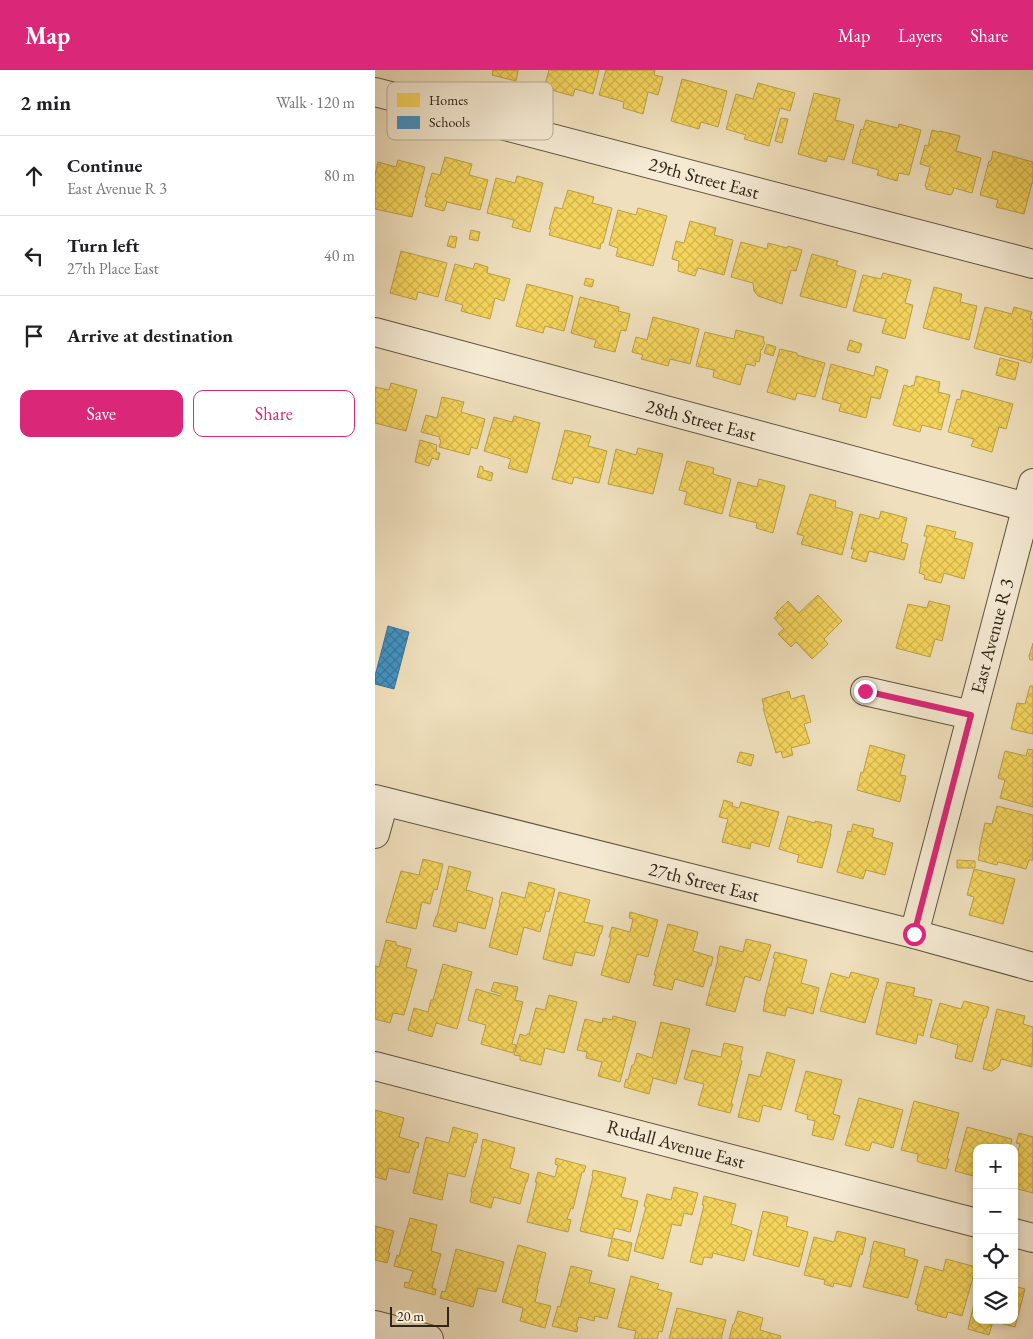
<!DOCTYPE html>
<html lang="en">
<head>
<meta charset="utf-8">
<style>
	body { margin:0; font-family:"EB Garamond",serif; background:#f6f6f6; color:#202124 }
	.controls { position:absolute; right:15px; bottom:15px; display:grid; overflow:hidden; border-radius:10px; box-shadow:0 2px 8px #0003 }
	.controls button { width:45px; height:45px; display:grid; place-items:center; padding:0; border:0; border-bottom:1px solid #e0e0e0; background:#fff; color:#202124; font:25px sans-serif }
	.scale { position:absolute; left:15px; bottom:12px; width:59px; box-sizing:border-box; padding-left:5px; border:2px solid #2e2417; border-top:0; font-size:14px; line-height:18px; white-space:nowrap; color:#2e2417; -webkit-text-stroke:4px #f5ead3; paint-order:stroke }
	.stop { position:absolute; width:15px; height:15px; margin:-11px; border:4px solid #db2777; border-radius:50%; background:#fff }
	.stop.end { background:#db2777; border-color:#fff; box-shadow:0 1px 5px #0008 }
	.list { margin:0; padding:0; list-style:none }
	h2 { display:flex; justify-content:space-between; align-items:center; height:65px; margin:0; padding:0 20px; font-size:21px }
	h2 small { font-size:16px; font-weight:400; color:#757577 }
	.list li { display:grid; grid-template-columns:32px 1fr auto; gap:15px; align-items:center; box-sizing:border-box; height:80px; padding:0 20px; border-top:1px solid #e0e0e0 }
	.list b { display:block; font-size:19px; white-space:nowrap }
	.list p { margin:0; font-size:16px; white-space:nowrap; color:#757577 }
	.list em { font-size:16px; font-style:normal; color:#757577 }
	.actions { display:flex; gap:10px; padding:15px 20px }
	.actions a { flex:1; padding:11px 0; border:1px solid #db2777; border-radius:10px; text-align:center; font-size:18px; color:#db2777 }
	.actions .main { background:#db2777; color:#fff }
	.icon { flex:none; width:28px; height:28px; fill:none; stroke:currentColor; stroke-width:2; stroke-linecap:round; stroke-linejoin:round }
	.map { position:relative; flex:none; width:658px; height:1269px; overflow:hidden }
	header { display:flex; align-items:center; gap:30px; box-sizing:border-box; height:70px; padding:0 25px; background:#db2777; color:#fff }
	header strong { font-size:24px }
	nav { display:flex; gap:28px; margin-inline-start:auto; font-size:18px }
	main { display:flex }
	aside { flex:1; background:#fff }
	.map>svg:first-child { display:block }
	.homes { fill:url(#homes-cross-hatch); stroke:#baa047 }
	.schools { fill:url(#schools-cross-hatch); stroke:#3d728f }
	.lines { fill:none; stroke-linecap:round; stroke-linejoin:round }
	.minor-casing { stroke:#5e5340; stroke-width:30 }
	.minor { stroke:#f5ead3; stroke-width:28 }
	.route { stroke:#db2777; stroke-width:6 }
	.labels { text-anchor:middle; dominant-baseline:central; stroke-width:5; stroke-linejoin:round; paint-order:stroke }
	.street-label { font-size:19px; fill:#2e2417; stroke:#f5ead3 }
	.key { fill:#f5ead3; stroke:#b9af9b; stroke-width:1 }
	.key-label { font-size:14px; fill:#2e2417 }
</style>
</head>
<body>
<header>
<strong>Map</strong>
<nav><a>Map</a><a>Layers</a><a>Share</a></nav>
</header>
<main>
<aside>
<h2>2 min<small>Walk · 120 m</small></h2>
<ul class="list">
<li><svg class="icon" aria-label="ahead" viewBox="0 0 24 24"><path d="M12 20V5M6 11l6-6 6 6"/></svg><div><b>Continue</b><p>East Avenue R 3</p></div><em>80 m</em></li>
<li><svg class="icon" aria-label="left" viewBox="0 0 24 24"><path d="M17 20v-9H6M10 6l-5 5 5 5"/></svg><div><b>Turn left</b><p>27th Place East</p></div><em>40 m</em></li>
<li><svg class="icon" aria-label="arrive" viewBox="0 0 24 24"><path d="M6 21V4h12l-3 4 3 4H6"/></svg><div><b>Arrive at destination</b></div></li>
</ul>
<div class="actions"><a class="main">Save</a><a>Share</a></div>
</aside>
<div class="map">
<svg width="658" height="1269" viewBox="0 0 658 1269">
	<defs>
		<pattern id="homes-cross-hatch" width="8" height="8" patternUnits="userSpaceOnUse" patternTransform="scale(1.25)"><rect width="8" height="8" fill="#f6d55c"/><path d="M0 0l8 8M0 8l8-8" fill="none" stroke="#d3b74f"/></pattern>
		<pattern id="schools-cross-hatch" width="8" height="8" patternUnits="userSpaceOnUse" patternTransform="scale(1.25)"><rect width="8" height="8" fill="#4393c3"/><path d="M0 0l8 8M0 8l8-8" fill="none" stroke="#38789d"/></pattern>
	</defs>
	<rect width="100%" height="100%" fill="#efdfbc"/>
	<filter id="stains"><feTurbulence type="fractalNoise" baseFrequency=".004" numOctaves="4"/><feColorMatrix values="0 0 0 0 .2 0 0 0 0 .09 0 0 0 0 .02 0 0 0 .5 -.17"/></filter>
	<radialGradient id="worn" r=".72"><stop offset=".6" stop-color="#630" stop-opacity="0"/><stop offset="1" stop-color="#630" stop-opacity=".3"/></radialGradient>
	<!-- homes -->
	<g class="homes">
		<polygon points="118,0 143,0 141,11 117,5"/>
		<polygon points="174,0 224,0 218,24 200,19 198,26 169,18"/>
		<polygon points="231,0 280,0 279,5 288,7 283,25 273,22 268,44 248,38 249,32 224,25"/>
		<polygon points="307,9 352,21 343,57 326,52 324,59 296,51"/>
		<polygon points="383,13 420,23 415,41 405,38 394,76 369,69 371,65 351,59 361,24 378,29"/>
		<polygon points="439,23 465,29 460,50 479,55 469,90 453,86 451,92 423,84"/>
		<polygon points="406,48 413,49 407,73 400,71"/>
		<polygon points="491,50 523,58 524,54 546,60 534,105 524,103 522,111 502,105 504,100 477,93 486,59 488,60"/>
		<polygon points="557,60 564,62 565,61 585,66 581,81 606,88 597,123 579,118 577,124 575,125 551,119 551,116 550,116 555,97 545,94 550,75 553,76"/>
		<polygon points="618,81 658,92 658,113 657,113 649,144 621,137 623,130 605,125 614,91 616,91"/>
		<polygon points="70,87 97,94 94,105 113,110 105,140 72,132 69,141 50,136 52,127 50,127 57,103 65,105"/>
		<polygon points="23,90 50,97 37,147 0,139 0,105 3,92 21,97"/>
		<polygon points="142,106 168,113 155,162 137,157 139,150 112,143 121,108 140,113"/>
		<polygon points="193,120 219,127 217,133 237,138 228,173 226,173 225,179 174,165 176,159 174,159 180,137 187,139"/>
		<polygon points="263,138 292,146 278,196 241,186 243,178 234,175 243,140 261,145"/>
		<polygon points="315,151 341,158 339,165 358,170 349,205 323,198 320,206 303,201 304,191 297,189 301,171 309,173"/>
		<polygon points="96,160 105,162 103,171 94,169"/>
		<polygon points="75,166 82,167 80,178 72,176"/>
		<polygon points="366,172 392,179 393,173 412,178 413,176 427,180 421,201 416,200 407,234 383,226 379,221 378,213 356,207"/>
		<polygon points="26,181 72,193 63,227 43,222 41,230 15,223"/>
		<polygon points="437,184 463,191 461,195 481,201 471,238 425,226"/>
		<polygon points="100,193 113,197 112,203 135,209 129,231 120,228 115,249 86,241 88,235 70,230 80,194 98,199"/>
		<polygon points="508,203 536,210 530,233 538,235 530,269 507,263 511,249 478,241 488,205 506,209"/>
		<polygon points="211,208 219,210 217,217 209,215"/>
		<polygon points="152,214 198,226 189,261 170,256 168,263 141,256"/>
		<polygon points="559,217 587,224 585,232 602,236 594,270 548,258"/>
		<polygon points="205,227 244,237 243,241 255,244 251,261 246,260 240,282 219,277 221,270 196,263"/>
		<polygon points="610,237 637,244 639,237 657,242 655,249 658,250 658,285 656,293 599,278"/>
		<polygon points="278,247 324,259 315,294 295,289 293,296 266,289 268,285 257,282 261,267 272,270"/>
		<polygon points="361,260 389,267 388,271 390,272 387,280 386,279 385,284 386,284 384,292 381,291 380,296 371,294 365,315 338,307 339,300 321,296 330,262 359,269"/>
		<polygon points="475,270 487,274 484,283 472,280"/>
		<polygon points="392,274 401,277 398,286 389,283"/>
		<polygon points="405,279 422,283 422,285 450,293 440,327 422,323 420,330 392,322"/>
		<polygon points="625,288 644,293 640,310 621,305"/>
		<polygon points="456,294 499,306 501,296 513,300 505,329 496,327 491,348 464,341 466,334 447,329"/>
		<polygon points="541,306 565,312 563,322 575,325 566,360 547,355 545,362 518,355 529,315 536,317 537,315 539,316"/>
		<polygon points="16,313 42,320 31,361 0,353 0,317 14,320"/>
		<polygon points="587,320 638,334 631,359 624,357 617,382 596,376 599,369 573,362 582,329 585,330"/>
		<polygon points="67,327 89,332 86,342 110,349 102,379 96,377 94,385 64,377 66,370 64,369 65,367 46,362 51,345 62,348"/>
		<polygon points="139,346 165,353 152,403 133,398 136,389 109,381 119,347 137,352"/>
		<polygon points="190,360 216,366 213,376 232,381 224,413 199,407 197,414 177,409"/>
		<polygon points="45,370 62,375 61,382 65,383 63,390 57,388 54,396 40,392"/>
		<polygon points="263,378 288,384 278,424 233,414 241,379 261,385"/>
		<polygon points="312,391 339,398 338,404 356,409 347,444 309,434 312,422 304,420"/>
		<polygon points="105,396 108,397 108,400 118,403 116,411 102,407"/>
		<polygon points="384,409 410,416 398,463 381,458 382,453 354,446 363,412 382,417"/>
		<polygon points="435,424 461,431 460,437 478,442 467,485 426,474 429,466 422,464"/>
		<polygon points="506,441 532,448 526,472 533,474 529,490 494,481 491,492 476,488 479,479 476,479 485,444 504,449"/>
		<polygon points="552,455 581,462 579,468 598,473 589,509 569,503 566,513 549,509 550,505 544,503 546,494 545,494 552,466 549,466"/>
		<polygon points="443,525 467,551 449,569 453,574 437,589 421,572 416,577 403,564 409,559 399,548 403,545 401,543 413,531 424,543"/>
		<polygon points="554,531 575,536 567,571 560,569 555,587 521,578 533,534 552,538"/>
		<polygon points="658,573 658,590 655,590 654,586"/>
		<polygon points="655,616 658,616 658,664 636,659 642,633 650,634"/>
		<polygon points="414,621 416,629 429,625 436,652 429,654 435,673 416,678 418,685 408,688 406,681 401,683 388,638 389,637 387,629"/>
		<polygon points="495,675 530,685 525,705 531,706 525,732 482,720 486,702 488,703"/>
		<polygon points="653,679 658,680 658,737 625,728 630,710 623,708 630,681 651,686"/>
		<polygon points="365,682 379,685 376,696 362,692"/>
		<polygon points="349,730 358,733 357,736 364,738 366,732 404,742 394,777 376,772 375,779 347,772 353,749 344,747"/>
		<polygon points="622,736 658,745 658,790 654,790 651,799 623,792 622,795 603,790 605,780 604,780 610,753 617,754"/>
		<polygon points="413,746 440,753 440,751 457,755 455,764 456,764 447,798 422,792 424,785 404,779"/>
		<polygon points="478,754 499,759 497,767 518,773 510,805 491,800 488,809 462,802 473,761 476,762"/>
		<polygon points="48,789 68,794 62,820 59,819 55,834 47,832 41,859 11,852 26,801 44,805"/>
		<polygon points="582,790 600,791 600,798 582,798"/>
		<polygon points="74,796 96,802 91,820 118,828 110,859 83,852 81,862 58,856 61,846 62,846"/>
		<polygon points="599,799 640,809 628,854 594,845 599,827 592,825"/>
		<polygon points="154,812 180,819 174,842 171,841 165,862 149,857 142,885 114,877 125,833 124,833 127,822 150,828"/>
		<polygon points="184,822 215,830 209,852 228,856 226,864 225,864 219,886 200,882 197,896 168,889"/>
		<polygon points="255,842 283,850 273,887 262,884 254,913 226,905 236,868 234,867 237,857 255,862 258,849 254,848"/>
		<polygon points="293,854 323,862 318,881 338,887 336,896 334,896 328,917 300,909 297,920 278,915 281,905 279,905"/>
		<polygon points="371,869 396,875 385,911 370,906 360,942 331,935 343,889 342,889 345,876 368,882"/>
		<polygon points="11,870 21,872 21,875 36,879 31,897 42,900 29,945 18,943 15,953 0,949 0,896 4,897"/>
		<polygon points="400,882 432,890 426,913 444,918 438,944 412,937 410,946 388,941 390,932 389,932 400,888 398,888"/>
		<polygon points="68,894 97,902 82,959 61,953 57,967 33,960 39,938 53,942 56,930 58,930"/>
		<polygon points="476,902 504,909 501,919 500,919 490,953 445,941 456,903 474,908"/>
		<polygon points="119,912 143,917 140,930 148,932 137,974 141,975 138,983 106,974 111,955 93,950 101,919 125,926 126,924 116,921"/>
		<polygon points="512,912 540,918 538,926 557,930 548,966 543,964 541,974 501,964"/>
		<polygon points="174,925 202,932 189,983 170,978 166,995 145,990 145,986 139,985 145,964 151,966 152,964 154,964 161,938 170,940"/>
		<polygon points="589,931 614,937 611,948 609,948 597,992 580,988 583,975 555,967 565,933 586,939"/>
		<polygon points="622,939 650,946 648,954 658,957 657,997 626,989 624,996 617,1001 608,999"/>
		<polygon points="238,946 261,952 245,1012 223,1006 227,992 211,988 212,982 202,980 210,949 227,953 228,948 237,950"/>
		<polygon points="286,952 315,959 301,1014 278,1008 274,1024 249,1017 251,1009 253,1010 257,995 259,995 262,983 277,988"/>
		<polygon points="349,973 368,977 365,990 367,991 356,1034 358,1034 355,1043 323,1035 329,1014 309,1009 317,980 346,987"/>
		<polygon points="392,982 420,990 406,1040 388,1035 384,1052 363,1047 374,1004 385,1007"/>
		<polygon points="431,1001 467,1010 458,1044 465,1046 458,1070 437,1065 440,1051 432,1049 433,1045 420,1041"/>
		<polygon points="484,1028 528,1040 518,1078 497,1072 494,1081 470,1075"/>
		<polygon points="539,1031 584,1043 572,1089 574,1089 571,1099 546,1093 542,1091 543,1084 526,1080"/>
		<polygon points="0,1040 29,1048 24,1067 44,1073 43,1078 41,1078 34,1103 14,1098 11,1110 0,1107"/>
		<polygon points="78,1057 103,1064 101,1073 99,1072 90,1107 73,1103 67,1130 38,1123 51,1067 74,1073"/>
		<polygon points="592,1057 637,1069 635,1078 602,1078 602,1107 580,1101"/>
		<polygon points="644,1063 658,1067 658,1123 639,1118 639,1095 645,1074 641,1073"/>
		<polygon points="108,1069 140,1078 135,1098 154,1104 152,1112 151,1112 145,1134 119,1127 116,1138 95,1132 97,1122 96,1122 107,1078 106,1078"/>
		<polygon points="181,1088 211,1096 209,1102 207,1102 198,1139 196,1138 192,1149 196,1150 193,1162 152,1152 162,1112 160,1112 163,1102 180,1107 183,1095 180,1094"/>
		<polygon points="218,1100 251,1108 246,1127 263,1131 255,1162 240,1158 237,1168 257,1173 253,1191 233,1186 237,1169 205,1161 218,1106 217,1106"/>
		<polygon points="299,1117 323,1123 317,1145 309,1143 306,1156 297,1154 288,1189 259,1181 271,1137 269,1136 272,1124 296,1130"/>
		<polygon points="329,1126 361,1134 356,1154 377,1161 369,1191 338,1183 337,1188 329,1187 327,1195 315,1192 329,1135 327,1135"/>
		<polygon points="388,1141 413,1147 411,1156 433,1162 424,1197 378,1185"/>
		<polygon points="35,1148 62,1155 56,1181 66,1184 57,1218 61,1219 60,1225 29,1217 30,1212 34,1213 38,1201 19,1196 22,1185 24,1186"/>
		<polygon points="0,1156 19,1161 13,1183 15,1183 12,1193 0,1190"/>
		<polygon points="462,1161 491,1168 487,1185 485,1184 476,1217 459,1213 458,1217 449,1214 450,1210 429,1205 439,1167 459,1172"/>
		<polygon points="499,1171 530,1179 529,1186 543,1190 533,1228 488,1217 496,1188 495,1187"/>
		<polygon points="143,1175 171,1183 162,1219 163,1219 160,1232 176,1236 170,1258 145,1251 148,1238 127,1232"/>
		<polygon points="81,1179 129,1192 121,1222 103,1218 98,1237 65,1228 67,1221 70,1222"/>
		<polygon points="571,1189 601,1197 587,1246 573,1242 571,1248 542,1240 543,1235 540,1234 550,1196 568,1201"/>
		<polygon points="196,1196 217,1201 214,1212 240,1219 232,1249 220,1246 219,1251 204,1247 201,1256 203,1257 202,1262 177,1256 183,1236 185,1237"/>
		<polygon points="256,1206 284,1214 282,1219 297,1223 287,1262 284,1261 282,1269 259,1269 261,1261 243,1257"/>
		<polygon points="639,1216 650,1219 640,1257 618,1251 614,1265 593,1259 602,1221 602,1250 639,1250"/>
		<polygon points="302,1238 351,1250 346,1269 294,1269"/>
		<polygon points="363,1241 388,1248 385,1260 406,1266 405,1269 354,1269 358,1254 359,1254"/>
	</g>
	<!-- schools -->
	<polygon class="schools" points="13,556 34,562 19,619 0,614 0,606"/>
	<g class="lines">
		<!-- minor casing -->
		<g class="minor-casing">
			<g id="minor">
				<polyline points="0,22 658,194"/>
				<polyline points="0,262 651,437"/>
				<polyline points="490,621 596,645"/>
				<polyline points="0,729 539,864 658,897"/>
				<polyline points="0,764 9,732"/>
				<polyline points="539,864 658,413"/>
				<polyline points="0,996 602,1153"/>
				<polyline points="639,1163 658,1168"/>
				<polyline points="0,1255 54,1269"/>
			</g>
		</g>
		<!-- minor -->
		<use href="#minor" class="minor"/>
	</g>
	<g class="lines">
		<!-- route -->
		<polyline class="route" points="490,621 596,645 539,864"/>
	</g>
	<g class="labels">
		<!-- street labels -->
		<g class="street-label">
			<text transform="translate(329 108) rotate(15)">29th Street East</text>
			<text transform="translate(326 350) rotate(15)">28th Street East</text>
			<text transform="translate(617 566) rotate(-75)">East Avenue R 3</text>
			<text transform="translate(329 812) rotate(14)">27th Street East</text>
			<text transform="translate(301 1074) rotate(15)">Rudall Avenue East</text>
		</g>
	</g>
	<!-- legend -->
	<rect x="12" y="12" width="166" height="58" rx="8" class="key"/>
	<rect x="22" y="23" width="23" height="14" fill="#f6d55c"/>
	<rect x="22" y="46" width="23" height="13" fill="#4393c3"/>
	<g class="key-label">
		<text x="54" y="35">Homes</text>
		<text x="54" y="57">Schools</text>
	</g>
	<rect width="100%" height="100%" filter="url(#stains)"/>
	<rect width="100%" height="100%" fill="url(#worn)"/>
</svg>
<div class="controls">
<button>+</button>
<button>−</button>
<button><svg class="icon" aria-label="locate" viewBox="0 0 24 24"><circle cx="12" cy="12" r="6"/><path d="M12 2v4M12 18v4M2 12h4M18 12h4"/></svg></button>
<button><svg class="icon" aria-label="layers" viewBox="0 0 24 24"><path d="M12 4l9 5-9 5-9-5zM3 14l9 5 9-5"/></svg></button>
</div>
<div class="scale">20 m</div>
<div class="stop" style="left:539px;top:864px"></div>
<div class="stop end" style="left:490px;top:621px"></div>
</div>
</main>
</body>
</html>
